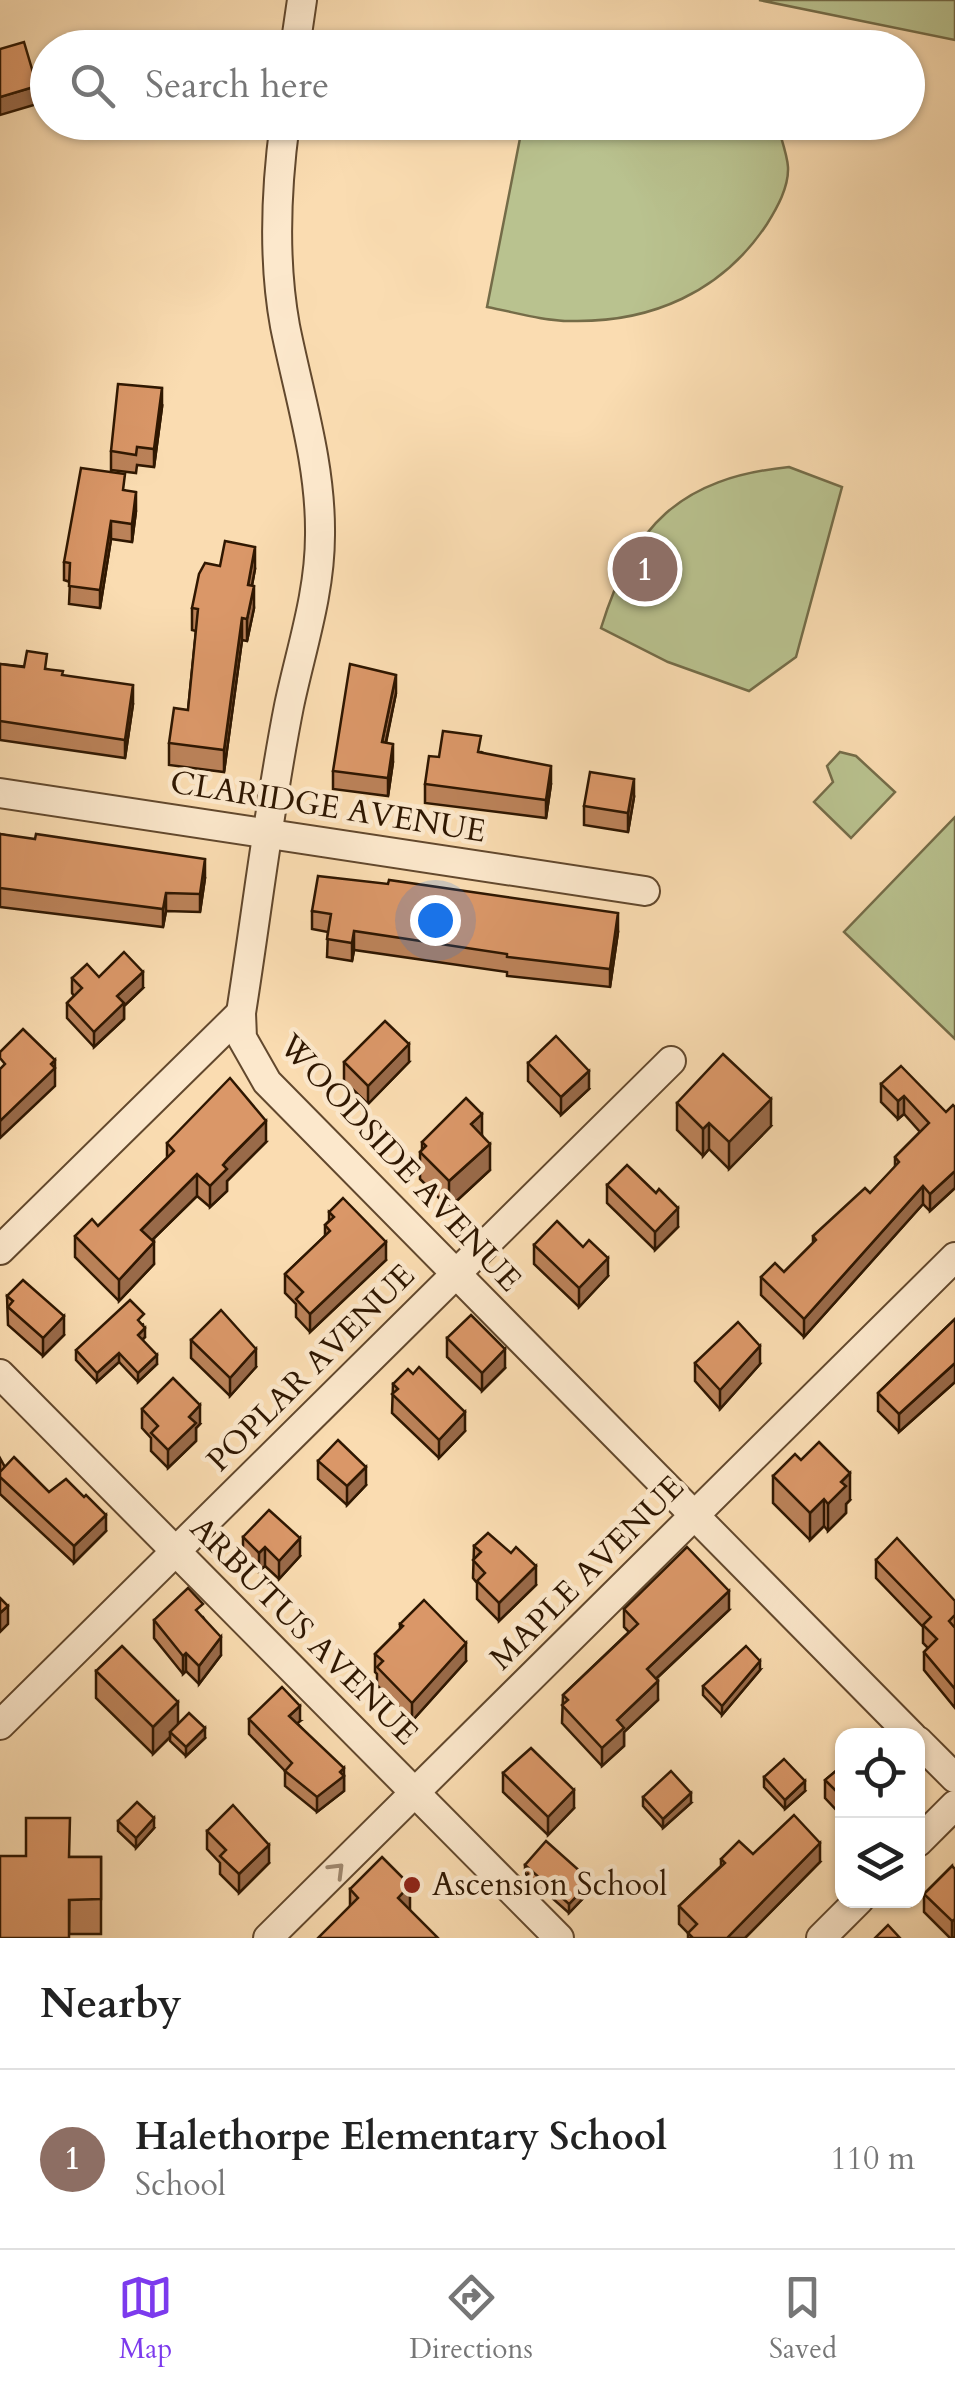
<!DOCTYPE html>
<html lang="en">
<head>
<meta charset="utf-8">
<style>
	body { margin:0; font-family:Cardo,serif; background:#f6f6f6; color:#222 }
	.controls { position:absolute; right:30px; bottom:30px; display:grid; overflow:hidden; border-radius:20px; box-shadow:0 2px 8px #0004 }
	.controls button { width:90px; height:90px; display:grid; place-items:center; padding:0; border:0; border-bottom:2px solid #e0e0e0; background:#fff; color:#222; font:50px sans-serif }
	.you { position:absolute; left:435px; top:920px; width:35px; height:35px; margin:-25px; border:8px solid #fff; border-radius:50%; background:#1a73e8; box-shadow:0 0 0 15px #1a73e833 }
	.badge { display:grid; place-items:center; width:65px; height:65px; border-radius:50%; background:#7c3aed; color:#fff; font-size:32px; font-weight:700 }
	.pin { position:absolute; translate:-50% -50%; border:5px solid #fff; box-shadow:0 2px 10px #0006 }
	.list { margin:0; padding:0; list-style:none }
	h2 { display:flex; justify-content:space-between; align-items:center; height:130px; margin:0; padding:0 40px; font-size:42px }
	h2 small { font-size:32px; font-weight:400; color:#767676 }
	.list li { display:grid; grid-template-columns:65px 1fr auto; gap:30px; align-items:center; box-sizing:border-box; height:180px; padding:0 40px; border-top:2px solid #e0e0e0 }
	.list b { display:block; font-size:38px; white-space:nowrap }
	.list p { margin:0; font-size:32px; white-space:nowrap; color:#767676 }
	.list em { font-size:32px; font-style:normal; color:#767676 }
	.icon { flex:none; width:55px; height:55px; fill:none; stroke:currentColor; stroke-width:2; stroke-linecap:round; stroke-linejoin:round }
	.map { position:relative; flex:none; width:955px; height:1938px; overflow:hidden }
	.search { position:absolute; background:#fff; box-shadow:0 2px 8px #0004; left:30px; right:30px; top:30px; height:110px; display:flex; align-items:center; gap:25px; box-sizing:border-box; padding:0 35px; border-radius:55px; color:#767676; font-size:38px }
	.sheet { height:310px; background:#fff }
	nav { display:flex; justify-content:space-around; align-items:center; box-sizing:border-box; height:140px; border-top:2px solid #e0e0e0; background:#fff; font-size:28px; color:#767676 }
	nav a { display:grid; justify-items:center; gap:5px }
	nav .on { color:#7c3aed }
	.map>svg:first-child { display:block }
	.green { fill:#b9c28f; stroke:#746c48; stroke-width:2.5 }
	.lines { fill:none; stroke-linecap:round; stroke-linejoin:round }
	.minor-casing { stroke:#62482d; stroke-width:32 }
	.minor { stroke:#fce8cc; stroke-width:28 }
	.wall { fill:#bb8259; stroke:#2f1701; stroke-width:2.5 }
	.shaded-wall { fill:#996a49; stroke:#2f1701; stroke-width:2.5 }
	.building { fill:#da9768; stroke:#2f1701; stroke-width:2.5 }
	.oneway { stroke:#a08a71 }
	.poi-dot { fill:#8f2418; stroke:#fce8cc; stroke-width:4 }
	.labels { text-anchor:middle; dominant-baseline:central; stroke-width:9; stroke-linejoin:round; paint-order:stroke }
	.street-label { font-size:32px; fill:#2f1701; stroke:#fce8cc }
	.poi-label { font-size:32px; fill:#2f1701; stroke:#fce8cc; text-anchor:start }
</style>
</head>
<body>
<div class="map">
<svg width="955" height="1938" viewBox="0 0 955 1938">
	<rect width="100%" height="100%" fill="#fadcb1"/>
	<filter id="stains"><feTurbulence type="fractalNoise" baseFrequency=".002" numOctaves="4"/><feColorMatrix values="0 0 0 0 .2 0 0 0 0 .09 0 0 0 0 .02 0 0 0 .5 -.17"/></filter>
	<radialGradient id="worn" r=".72"><stop offset=".6" stop-color="#630" stop-opacity="0"/><stop offset="1" stop-color="#630" stop-opacity=".3"/></radialGradient>
	<!-- green -->
	<g class="green">
		<polygon points="759,0 955,0 955,40"/>
		<path d="M523,123H777C780,136 787,153 788,167C789,187 777,208 767,224C722,292 651,323 570,321C543,321 514,312 487,307Z"/>
		<path d="M789,467L842,487L796,657L749,691L668,662L601,628C633,525 680,478 789,467Z"/>
		<polygon points="840,752 856,756 895,792 851,838 814,802 833,782 827,766"/>
		<polygon points="955,817 955,1039 844,932"/>
	</g>
	<g class="lines">
		<!-- minor casing -->
		<g class="minor-casing">
			<g id="minor">
				<polyline points="295,48 302,0"/>
				<path d="M285,122C276,189 273,260 285,326C299,396 321,463 320,535C320,594 301,649 289,706C269,807 257,911 241,1013L242,1038L267,1082L912,1736"/>
				<polyline points="0,793 645,891"/>
				<polyline points="0,1250 241,1013"/>
				<polyline points="0,1374 559,1938"/>
				<polyline points="0,1725 671,1061"/>
				<polyline points="918,1741 955,1778"/>
				<polyline points="918,1842 955,1805"/>
				<polyline points="268,1938 955,1257"/>
				<polyline points="821,1938 859,1900"/>
			</g>
		</g>
		<!-- minor -->
		<use href="#minor" class="minor"/>
	</g>
	<!-- wall -->
	<g class="wall">
		<polygon points="162,407 154,467 137,465 136,473 111,470 111,451"/>
		<polygon points="125,491 136,511 132,542 111,539 100,608 69,604 70,582 64,580 64,562"/>
		<polygon points="220,566 255,569 252,585 254,608 247,641 242,640 224,772 169,765 169,743 188,710 196,631 192,630 192,608"/>
		<polygon points="0,664 47,669 133,704 125,758 0,740"/>
		<polygon points="396,693 386,743 393,762 388,796 333,789 333,771"/>
		<polygon points="481,752 551,784 546,818 425,803 425,784 439,757"/>
		<polygon points="634,797 628,832 584,825 584,806"/>
		<polygon points="0,834 205,878 200,912 166,911 163,927 0,907"/>
		<polygon points="312,911 618,932 610,987 507,976 507,972 354,950 352,961 327,957 328,932 312,929"/>
		<polygon points="99,977 143,988 124,1006 124,1019 94,1047 67,1018 67,1003 74,996 72,993 72,978"/>
		<polygon points="344,1062 409,1062 368,1104 344,1081"/>
		<polygon points="528,1063 589,1089 561,1115 528,1081"/>
		<polygon points="881,1084 946,1112 955,1107 955,1188 930,1211 923,1204 804,1337 761,1295 761,1277 784,1272 813,1243 813,1236 870,1193 895,1167 895,1157 920,1132 904,1114 898,1119 881,1102"/>
		<polygon points="677,1103 771,1126 729,1169 709,1149 703,1156 677,1130"/>
		<polygon points="482,1135 490,1170 449,1208 420,1179 420,1152 422,1150 422,1142"/>
		<polygon points="266,1142 227,1181 227,1191 210,1207 197,1196 152,1240 154,1264 119,1301 75,1257 75,1236 98,1226 167,1158 167,1143"/>
		<polygon points="607,1185 678,1227 655,1250 607,1203"/>
		<polygon points="329,1212 386,1260 310,1332 296,1317 296,1304 285,1293 285,1274 325,1236 325,1225 329,1221"/>
		<polygon points="534,1245 608,1276 579,1307 534,1264"/>
		<polygon points="7,1296 64,1335 43,1356 8,1325"/>
		<polygon points="955,1319 955,1382 899,1432 878,1411 878,1393"/>
		<polygon points="144,1324 142,1325 145,1337 142,1340 157,1364 138,1382 119,1362 97,1382 76,1360 76,1350"/>
		<polygon points="447,1338 505,1368 482,1391 447,1357"/>
		<polygon points="191,1340 256,1367 230,1396 191,1358"/>
		<polygon points="695,1363 760,1364 720,1409 695,1381"/>
		<polygon points="393,1384 465,1431 439,1458 392,1413"/>
		<polygon points="142,1409 200,1424 196,1428 196,1441 168,1468 151,1451 151,1438 142,1428"/>
		<polygon points="0,1458 5,1467 49,1492 106,1531 74,1563 0,1494"/>
		<polygon points="318,1461 366,1485 347,1505 318,1479"/>
		<polygon points="773,1476 850,1500 846,1504 846,1513 828,1531 824,1526 810,1540 773,1503"/>
		<polygon points="243,1537 300,1556 279,1579 265,1566 259,1571 243,1555"/>
		<polygon points="474,1546 536,1585 499,1621 477,1599 477,1583 473,1578"/>
		<polygon points="876,1560 955,1601 955,1708 924,1670 924,1652 928,1648 923,1643 923,1627 876,1578"/>
		<polygon points="624,1609 729,1610 656,1679 658,1700 624,1732 624,1746 602,1766 562,1723 563,1695 629,1632 624,1627"/>
		<polygon points="203,1617 221,1655 199,1684 186,1671 183,1674 154,1638 154,1620"/>
		<polygon points="400,1624 466,1661 412,1721 377,1685 377,1674 375,1672 375,1654 400,1629"/>
		<polygon points="760,1670 722,1715 703,1695 703,1686"/>
		<polygon points="96,1671 178,1724 205,1738 186,1756 170,1741 170,1737 153,1754 96,1698"/>
		<polygon points="249,1719 300,1721 297,1723 344,1775 344,1791 317,1812 285,1786 285,1771 249,1734"/>
		<polygon points="842,1766 842,1816 825,1798 825,1780"/>
		<polygon points="503,1773 574,1808 548,1835 503,1792"/>
		<polygon points="764,1777 805,1791 785,1809 764,1787"/>
		<polygon points="643,1797 691,1803 663,1828 643,1806"/>
		<polygon points="118,1821 154,1828 136,1848 118,1831"/>
		<polygon points="207,1831 269,1863 239,1893 220,1874 220,1863 207,1849"/>
		<polygon points="753,1854 820,1862 745,1938 688,1938 688,1933 679,1924 679,1906 721,1866 721,1859"/>
		<polygon points="70,1857 101,1857 101,1934 69,1934"/>
		<polygon points="525,1865 591,1890 569,1913 525,1874"/>
		<polygon points="952,1866 954,1938 950,1938 924,1912 924,1894"/>
		<polygon points="350,1889 410,1910 350,1906"/>
	</g>
	<!-- shaded-wall -->
	<g class="shaded-wall">
		<polygon points="37,86 37,104 0,115 0,97"/>
		<polygon points="162,388 162,407 154,467 154,449"/>
		<polygon points="136,492 136,511 132,542 132,524"/>
		<polygon points="111,521 111,539 100,608 100,590"/>
		<polygon points="255,547 255,569 248,606 248,585"/>
		<polygon points="254,586 254,608 247,641 247,619"/>
		<polygon points="242,618 242,640 224,772 224,750"/>
		<polygon points="396,675 396,693 382,760 382,742"/>
		<polygon points="133,685 133,704 125,758 125,740"/>
		<polygon points="393,744 393,762 388,796 388,778"/>
		<polygon points="551,766 551,784 546,818 546,800"/>
		<polygon points="634,779 634,797 628,832 628,813"/>
		<polygon points="205,859 205,878 200,912 200,894"/>
		<polygon points="166,893 166,911 163,927 163,909"/>
		<polygon points="618,913 618,932 610,987 610,969"/>
		<polygon points="354,931 354,950 352,961 352,943"/>
		<polygon points="143,972 143,988 124,1006 124,1019 94,1047 94,1032 117,996"/>
		<polygon points="409,1044 409,1062 368,1104 368,1086"/>
		<polygon points="55,1060 55,1086 0,1138 0,1121"/>
		<polygon points="589,1071 589,1089 561,1115 561,1097"/>
		<polygon points="904,1096 904,1114 898,1119 898,1101"/>
		<polygon points="771,1099 771,1126 729,1169 729,1142"/>
		<polygon points="482,1114 482,1141 471,1124"/>
		<polygon points="266,1121 266,1142 227,1181 227,1191 210,1207 210,1186 223,1165"/>
		<polygon points="709,1123 709,1149 703,1156 703,1129"/>
		<polygon points="490,1144 490,1170 449,1208 449,1181"/>
		<polygon points="955,1171 955,1188 930,1211 930,1194"/>
		<polygon points="197,1174 197,1196 141,1251 141,1230"/>
		<polygon points="923,1186 923,1204 804,1337 804,1319"/>
		<polygon points="678,1208 678,1227 655,1250 655,1232"/>
		<polygon points="154,1242 154,1264 119,1301 119,1280"/>
		<polygon points="386,1242 386,1260 310,1332 310,1314"/>
		<polygon points="608,1258 608,1276 579,1307 579,1288"/>
		<polygon points="64,1316 64,1335 43,1356 43,1338"/>
		<polygon points="145,1328 145,1337 138,1344 138,1335"/>
		<polygon points="760,1346 760,1364 720,1409 720,1390"/>
		<polygon points="256,1349 256,1367 230,1396 230,1378"/>
		<polygon points="505,1349 505,1368 482,1391 482,1373"/>
		<polygon points="119,1353 119,1362 97,1382 97,1373"/>
		<polygon points="157,1355 157,1364 138,1382 138,1373"/>
		<polygon points="955,1363 955,1382 899,1432 899,1414"/>
		<polygon points="200,1405 200,1424 196,1428 196,1441 168,1468 168,1450 189,1417"/>
		<polygon points="465,1412 465,1431 439,1458 439,1440"/>
		<polygon points="366,1467 366,1485 347,1505 347,1486"/>
		<polygon points="850,1473 850,1500 846,1504 846,1513 828,1531 828,1504 841,1482"/>
		<polygon points="824,1499 824,1526 810,1540 810,1513"/>
		<polygon points="106,1515 106,1531 74,1563 74,1546"/>
		<polygon points="300,1538 300,1556 279,1579 279,1561"/>
		<polygon points="265,1547 265,1566 259,1571 259,1553"/>
		<polygon points="536,1566 536,1585 499,1621 499,1603"/>
		<polygon points="729,1591 729,1610 647,1687 647,1669"/>
		<polygon points="8,1606 8,1624 0,1632 0,1613"/>
		<polygon points="221,1637 221,1655 199,1684 199,1666"/>
		<polygon points="466,1643 466,1661 412,1721 412,1703"/>
		<polygon points="186,1653 186,1671 183,1674 183,1656"/>
		<polygon points="760,1661 760,1670 722,1715 722,1706"/>
		<polygon points="658,1681 658,1700 624,1732 624,1746 602,1766 602,1748 617,1720"/>
		<polygon points="178,1702 178,1729 170,1732 170,1737 153,1754 153,1727"/>
		<polygon points="300,1706 300,1721 289,1731 289,1716"/>
		<polygon points="205,1728 205,1738 186,1756 186,1747"/>
		<polygon points="344,1768 344,1791 317,1812 317,1797"/>
		<polygon points="805,1781 805,1791 785,1809 785,1800"/>
		<polygon points="574,1790 574,1808 548,1835 548,1817"/>
		<polygon points="691,1793 691,1803 663,1828 663,1819"/>
		<polygon points="154,1818 154,1828 136,1848 136,1838"/>
		<polygon points="820,1843 820,1862 745,1938 727,1938"/>
		<polygon points="269,1845 269,1863 239,1893 239,1874"/>
		<polygon points="591,1881 591,1890 569,1913 569,1904"/>
		<polygon points="410,1885 410,1916 398,1898"/>
		<polygon points="955,1919 955,1937 952,1938 952,1921"/>
	</g>
	<!-- building -->
	<g class="building">
		<polygon points="24,42 37,86 0,97 0,49"/>
		<polygon points="118,384 162,388 154,449 137,447 136,455 111,451"/>
		<polygon points="81,468 125,474 123,490 136,492 132,524 111,521 100,590 69,586 70,563 64,562"/>
		<polygon points="225,541 255,547 248,585 254,586 247,619 242,618 224,750 169,743 174,708 188,710 198,609 192,608 199,574 205,563 220,566"/>
		<polygon points="27,651 47,654 45,669 63,671 62,675 133,685 125,740 0,721 0,664 24,667"/>
		<polygon points="350,664 396,675 382,742 393,744 388,778 333,771"/>
		<polygon points="443,731 481,736 478,752 551,766 546,800 425,784 429,756 439,757"/>
		<polygon points="590,772 634,779 628,813 584,806"/>
		<polygon points="0,834 35,839 36,834 205,859 200,894 166,893 163,909 0,888"/>
		<polygon points="318,876 388,884 389,880 618,913 610,969 507,957 507,954 354,931 352,943 327,939 331,914 312,911"/>
		<polygon points="124,952 143,972 117,996 124,1003 94,1032 67,1003 82,988 72,978 87,964 99,977"/>
		<polygon points="385,1021 409,1044 368,1086 344,1062"/>
		<polygon points="23,1029 55,1060 51,1064 55,1068 0,1121 0,1069 5,1064 0,1058 0,1052"/>
		<polygon points="556,1036 589,1071 561,1097 528,1063"/>
		<polygon points="723,1054 771,1099 729,1142 709,1123 703,1129 677,1103"/>
		<polygon points="901,1066 946,1112 953,1105 955,1107 955,1171 930,1194 923,1186 804,1319 761,1277 775,1263 784,1272 816,1240 813,1236 865,1188 870,1193 899,1162 895,1157 929,1123 904,1096 898,1101 881,1084"/>
		<polygon points="230,1078 266,1121 229,1158 223,1165 227,1169 210,1186 197,1174 141,1230 154,1242 119,1280 75,1236 92,1219 98,1226 174,1151 167,1143"/>
		<polygon points="466,1098 482,1114 471,1124 490,1144 449,1181 420,1152 426,1146 422,1142"/>
		<polygon points="627,1165 656,1193 659,1189 678,1208 655,1232 607,1185"/>
		<polygon points="343,1198 386,1242 310,1314 296,1299 303,1292 285,1274 330,1231 325,1225 334,1217 329,1212"/>
		<polygon points="557,1221 583,1247 589,1240 608,1258 579,1288 534,1245"/>
		<polygon points="23,1280 64,1316 43,1338 8,1307 13,1301 7,1296"/>
		<polygon points="130,1300 144,1314 138,1320 145,1328 138,1335 157,1355 138,1373 119,1353 97,1373 76,1350"/>
		<polygon points="221,1310 256,1349 230,1378 191,1340"/>
		<polygon points="471,1315 505,1349 482,1373 447,1338"/>
		<polygon points="955,1319 955,1363 899,1414 878,1393"/>
		<polygon points="738,1322 760,1346 720,1390 695,1363"/>
		<polygon points="419,1367 465,1412 439,1440 392,1394 398,1389 393,1384 408,1369 413,1374"/>
		<polygon points="173,1378 200,1405 189,1417 196,1423 168,1450 151,1433 158,1426 142,1409"/>
		<polygon points="338,1440 366,1467 347,1486 318,1461"/>
		<polygon points="819,1442 850,1473 841,1482 846,1486 828,1504 824,1499 810,1513 773,1476 795,1454 801,1460"/>
		<polygon points="14,1457 49,1492 66,1479 84,1497 86,1495 106,1515 74,1546 0,1477 0,1472"/>
		<polygon points="269,1510 300,1538 279,1561 265,1547 259,1553 243,1537"/>
		<polygon points="488,1533 511,1553 516,1547 536,1566 499,1603 477,1581 485,1573 473,1560 481,1552 474,1546"/>
		<polygon points="897,1538 955,1601 955,1615 949,1621 955,1628 955,1689 924,1652 937,1639 923,1625 931,1617 876,1560"/>
		<polygon points="687,1547 729,1591 647,1669 658,1681 617,1720 624,1728 602,1748 562,1705 568,1700 563,1695 638,1624 624,1609"/>
		<polygon points="188,1588 203,1604 196,1610 221,1637 199,1666 186,1653 183,1656 154,1620"/>
		<polygon points="0,1598 8,1606 0,1613"/>
		<polygon points="424,1600 466,1643 412,1703 377,1667 383,1661 375,1654 403,1626 400,1624"/>
		<polygon points="122,1646 178,1702 153,1727 96,1671"/>
		<polygon points="746,1646 760,1661 722,1706 703,1686"/>
		<polygon points="282,1687 300,1706 289,1716 344,1768 340,1772 344,1776 317,1797 285,1771 292,1763 249,1719"/>
		<polygon points="189,1713 205,1728 186,1747 170,1732"/>
		<polygon points="531,1748 574,1790 548,1817 503,1773"/>
		<polygon points="784,1759 805,1781 785,1800 764,1777"/>
		<polygon points="842,1766 842,1797 825,1780"/>
		<polygon points="671,1771 691,1793 663,1819 643,1797"/>
		<polygon points="137,1802 154,1818 136,1838 118,1821"/>
		<polygon points="233,1805 269,1845 239,1874 220,1856 226,1850 207,1831"/>
		<polygon points="794,1815 820,1843 727,1938 693,1938 688,1933 697,1924 679,1906 725,1863 721,1859 739,1841 753,1854"/>
		<polygon points="26,1818 70,1818 69,1857 101,1857 101,1899 69,1900 69,1938 0,1938 0,1856 26,1856"/>
		<polygon points="546,1841 591,1881 569,1904 525,1865"/>
		<polygon points="382,1857 410,1885 398,1898 438,1938 318,1938 358,1898 350,1889"/>
		<polygon points="952,1866 955,1869 955,1919 952,1921 924,1894"/>
		<polygon points="888,1925 900,1938 875,1938"/>
	</g>
	<!-- one-way arrows -->
	<defs><path id="oneway-chevron" d="M-2-3.5L2.5 0L-2 3.5" fill="none" stroke-width="1.6" stroke-linecap="round" stroke-linejoin="round" transform="scale(2.5)"/></defs>
	<use class="oneway" href="#oneway-chevron" transform="translate(337 1870) rotate(-45)"/>
	<!-- markers -->
	<circle class="poi-dot" cx="412" cy="1885" r="10"/>
	<g class="labels">
		<!-- street labels -->
		<g class="street-label">
			<text transform="translate(328 807) rotate(9)">CLARIDGE AVENUE</text>
			<text transform="translate(400 1163) rotate(47)">WOODSIDE AVENUE</text>
			<text transform="translate(311 1368) rotate(-45)">POPLAR AVENUE</text>
			<text transform="translate(587 1573) rotate(-45)">MAPLE AVENUE</text>
			<text transform="translate(304 1631) rotate(45)">ARBUTUS AVENUE</text>
		</g>
		<!-- poi labels -->
		<g class="poi-label">
			<text x="432" y="1885">Ascension School</text>
		</g>
	</g>
	<rect width="100%" height="100%" filter="url(#stains)"/>
	<rect width="100%" height="100%" fill="url(#worn)"/>
</svg>
<div class="controls">
<button><svg class="icon" aria-label="locate" viewBox="0 0 24 24"><circle cx="12" cy="12" r="6"/><path d="M12 2v4M12 18v4M2 12h4M18 12h4"/></svg></button>
<button><svg class="icon" aria-label="layers" viewBox="0 0 24 24"><path d="M12 4l9 5-9 5-9-5zM3 14l9 5 9-5"/></svg></button>
</div>
<div class="you"></div>
<div class="pin badge" style="left:645px;top:569px;background:#8d6e63">1</div>
<div class="search"><svg class="icon" aria-label="search" viewBox="0 0 24 24"><circle cx="10" cy="10" r="6"/><path d="M15 15l6 6"/></svg>Search here</div>
</div>
<section class="sheet">
<h2>Nearby<small></small></h2>
<ul class="list">
<li><span class="badge" style="background:#8d6e63">1</span><div><b>Halethorpe Elementary School</b><p>School</p></div><em>110 m</em></li>
</ul>
</section>
<nav>
<a class="on"><svg class="icon" aria-label="map" viewBox="0 0 24 24"><path d="M3 6l6-2 6 2 6-2v14l-6 2-6-2-6 2zM9 4v14M15 6v14"/></svg>Map</a>
<a><svg class="icon" aria-label="directions" viewBox="0 0 24 24"><path d="M12 3l9 9-9 9-9-9zM9 14v-3h6M13 9l2 2-2 2"/></svg>Directions</a>
<a><svg class="icon" aria-label="saved" viewBox="0 0 24 24"><path d="M7 4h10v16l-5-4-5 4z"/></svg>Saved</a>
</nav>
</body>
</html>
